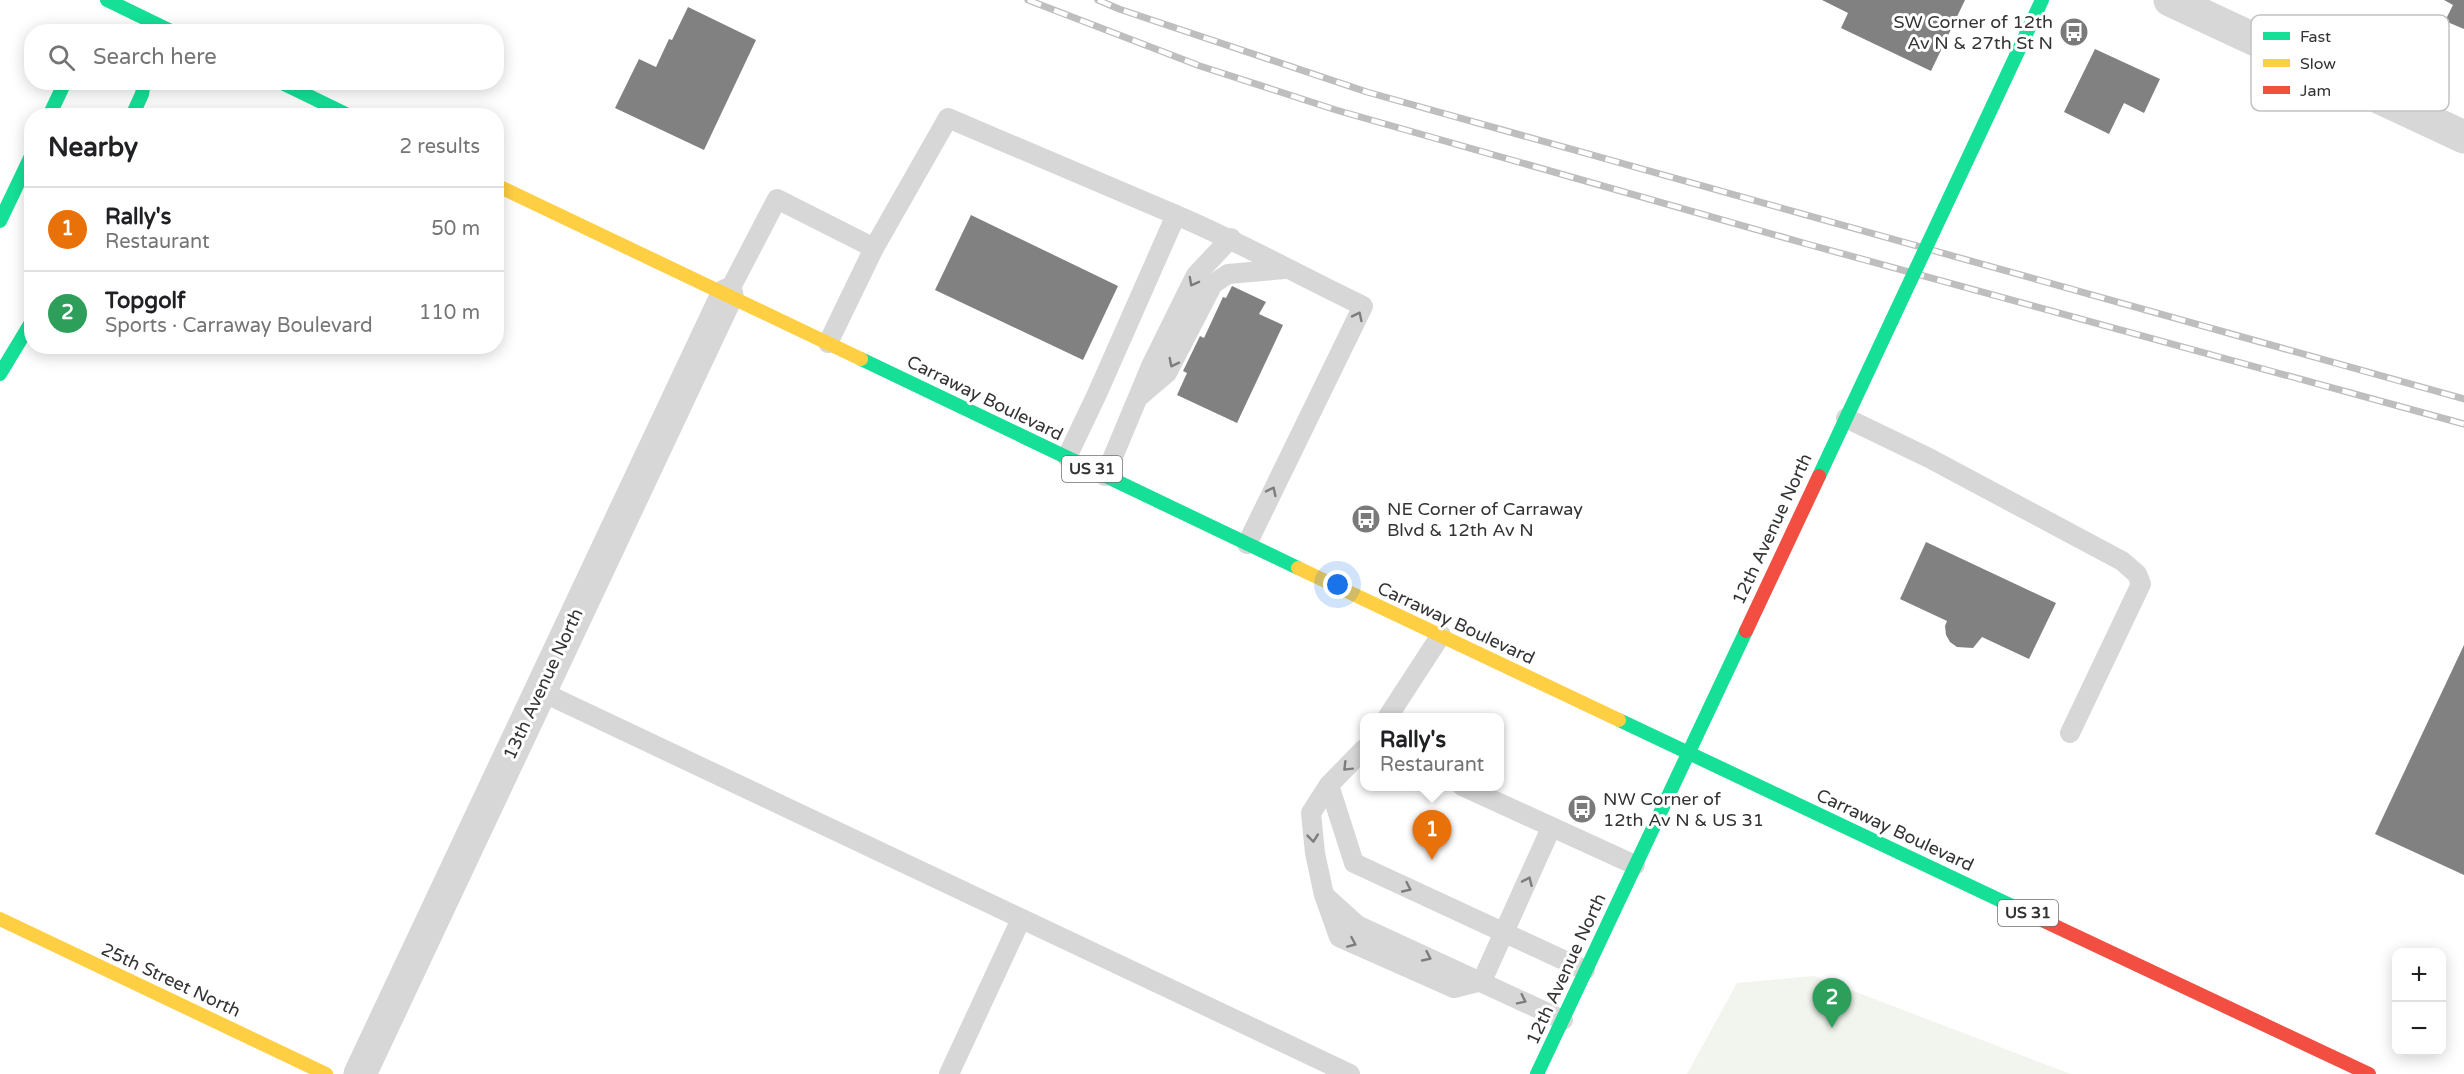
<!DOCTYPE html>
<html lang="en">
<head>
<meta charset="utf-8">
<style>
	body { margin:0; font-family:"Varela Round",sans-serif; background:#f2f2f2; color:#202124 }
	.controls { position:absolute; right:18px; bottom:18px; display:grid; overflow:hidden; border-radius:12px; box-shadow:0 3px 15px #0003 }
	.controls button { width:54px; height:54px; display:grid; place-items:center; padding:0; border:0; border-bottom:2px solid #e0e0e0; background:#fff; color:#202124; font:30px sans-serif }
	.you { position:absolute; left:1338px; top:585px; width:21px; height:21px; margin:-15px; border:4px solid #fff; border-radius:50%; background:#1a73e8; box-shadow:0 0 0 9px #1a73e833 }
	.badge { display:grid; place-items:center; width:39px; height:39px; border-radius:50%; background:#ea580c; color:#fff; font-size:20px; font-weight:700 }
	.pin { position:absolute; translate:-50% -50px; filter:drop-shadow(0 2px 3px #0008) }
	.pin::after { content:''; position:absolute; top:32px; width:21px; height:18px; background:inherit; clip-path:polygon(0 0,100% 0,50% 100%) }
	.popup { position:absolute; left:1360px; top:713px; width:144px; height:78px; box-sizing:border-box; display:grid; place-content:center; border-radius:12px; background:#fff; filter:drop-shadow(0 2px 4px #0005); font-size:20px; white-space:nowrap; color:#757577 }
	.popup b { font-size:22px; color:#202124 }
	.popup::after { content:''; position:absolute; left:50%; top:100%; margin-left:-12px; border:12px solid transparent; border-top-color:#fff }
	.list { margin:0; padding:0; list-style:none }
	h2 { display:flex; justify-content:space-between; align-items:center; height:78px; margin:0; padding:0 24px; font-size:26px }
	h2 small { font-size:20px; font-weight:400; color:#757577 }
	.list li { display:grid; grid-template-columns:39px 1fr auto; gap:18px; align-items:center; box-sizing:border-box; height:84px; padding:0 24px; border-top:2px solid #e0e0e0 }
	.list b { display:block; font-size:22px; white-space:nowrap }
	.list p { margin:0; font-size:20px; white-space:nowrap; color:#757577 }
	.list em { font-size:20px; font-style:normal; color:#757577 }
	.icon { flex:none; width:33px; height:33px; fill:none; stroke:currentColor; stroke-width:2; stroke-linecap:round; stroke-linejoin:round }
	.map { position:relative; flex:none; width:2464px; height:1074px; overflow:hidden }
	.search { position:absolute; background:#fff; box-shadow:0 3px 15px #0003; left:24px; top:24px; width:480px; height:66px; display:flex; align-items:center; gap:15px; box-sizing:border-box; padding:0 21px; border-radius:24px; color:#757577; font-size:22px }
	.panel { position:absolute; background:#fff; box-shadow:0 3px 15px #0003; left:24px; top:108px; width:480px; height:246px; border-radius:24px }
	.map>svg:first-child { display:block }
	.green { fill:#f1f5ed }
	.building { fill:#818181 }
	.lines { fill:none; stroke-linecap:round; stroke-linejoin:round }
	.lane { stroke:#d7d7d7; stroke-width:20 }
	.street { stroke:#d7d7d7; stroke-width:33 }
	.fast { stroke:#16e098; stroke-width:14 }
	.slow { stroke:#ffcf43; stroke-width:14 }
	.jam { stroke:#f24e42; stroke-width:14 }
	.rail-casing { stroke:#bebebe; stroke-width:7 }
	.rail { stroke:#fff; stroke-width:4.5; stroke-dasharray:14; stroke-linecap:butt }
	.fast-bridge { stroke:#16e098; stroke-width:14 }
	.oneway { stroke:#7d7d7d }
	.labels { text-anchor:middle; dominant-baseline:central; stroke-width:6; stroke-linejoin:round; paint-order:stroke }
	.shield { fill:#fff; stroke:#707070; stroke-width:1.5 }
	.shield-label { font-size:16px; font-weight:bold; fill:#333 }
	.poi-label { font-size:18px; fill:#333; stroke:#fff; text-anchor:start }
	.street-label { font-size:18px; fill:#333; stroke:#fff }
	.key { fill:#fff; stroke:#c2c2c2; stroke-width:1.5 }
	.key-label { font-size:16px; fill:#333 }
</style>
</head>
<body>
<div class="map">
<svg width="2464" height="1074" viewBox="0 0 2464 1074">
	<rect width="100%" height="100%" fill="#fff"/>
	<!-- green -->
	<polygon class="green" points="1814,976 2071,1074 1687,1074 1737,983"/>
	<!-- building -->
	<g class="building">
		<polygon points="1822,0 1965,0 1931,71 1841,28 1848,13"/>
		<polygon points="2444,0 2464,0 2464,29 2445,21 2453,5"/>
		<polygon points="688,7 756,40 704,150 615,108 639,59 656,67 669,39 672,40"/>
		<polygon points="2095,49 2160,79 2144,113 2124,103 2109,134 2064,112"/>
		<polygon points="971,215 1118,286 1083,360 935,290"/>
		<polygon points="1232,286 1266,302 1259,314 1283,325 1237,423 1177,395 1187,373 1183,371 1200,336 1204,338 1223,297 1226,298"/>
		<polygon points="1926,542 2056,603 2029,659 1982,637 1973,648 1957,647 1950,642 1946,635 1945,626 1947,621 1900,599"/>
		<polygon points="2464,645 2464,875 2375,834"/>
	</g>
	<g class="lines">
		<!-- lane -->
		<g class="lane">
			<path d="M1176,215C1240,242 1300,276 1363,306L1247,544"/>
			<polyline points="727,295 777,199 874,248"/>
			<polyline points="828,343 874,248 948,118 1176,215 1097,394 1067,457"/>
			<polyline points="1140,396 1167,373 1213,284 1228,274 1285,269"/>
			<polyline points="1846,418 1929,458 2122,561 2137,574 2141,584 2070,733"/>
			<polyline points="1105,476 1151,366 1196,275 1231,238"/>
			<polyline points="540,691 1350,1074"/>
			<polyline points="1387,718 1441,635"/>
			<polyline points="1364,749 1329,785 1311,813 1315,853 1324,895 1339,937 1454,988 1482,981"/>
			<polyline points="1329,785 1354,863 1585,970"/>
			<polyline points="1462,786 1635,865"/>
			<polyline points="1326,897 1357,925 1563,1020"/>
			<polyline points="1482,981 1551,828"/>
			<polyline points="949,1074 1021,919"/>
		</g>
		<!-- street -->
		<g class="street">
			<polyline points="2170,0 2464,137"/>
			<polyline points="360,1074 727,295"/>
		</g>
		<!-- fast -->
		<g class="fast">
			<polyline points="107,0 173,32"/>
			<polyline points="280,82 350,116"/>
			<polyline points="1993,105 2042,0"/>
			<polyline points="49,116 65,82"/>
			<polyline points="132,116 142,94 144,82"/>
			<polyline points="0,221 32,154"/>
			<polyline points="861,359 1298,568"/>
			<polyline points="0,374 32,321"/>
			<polyline points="1819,476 1892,320"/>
			<polyline points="1619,720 2027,913"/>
			<polyline points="1537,1074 1746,631"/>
		</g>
		<!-- slow -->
		<g class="slow">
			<polyline points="496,185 861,359"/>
			<polyline points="1298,568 1619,720"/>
			<polyline points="0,919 326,1074"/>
		</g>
		<!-- jam -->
		<g class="jam">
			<polyline points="1746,631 1819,476"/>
			<polyline points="2027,913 2369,1074"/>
		</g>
		<!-- rail casing -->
		<g class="rail-casing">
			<g id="rail">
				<polyline points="1028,0 1200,66 1336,110 1807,244 2464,424"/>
				<polyline points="1098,0 1119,9 1367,92 2464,399"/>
			</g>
		</g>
		<!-- rail -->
		<use href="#rail" class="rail"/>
		<!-- fast-bridge -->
		<polyline class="fast-bridge" points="1892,320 1993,105"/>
	</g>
	<!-- one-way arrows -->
	<defs><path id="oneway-chevron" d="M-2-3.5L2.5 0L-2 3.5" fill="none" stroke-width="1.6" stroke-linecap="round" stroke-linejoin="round" transform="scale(1.5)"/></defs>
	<g class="oneway">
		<use href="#oneway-chevron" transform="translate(1193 282) rotate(118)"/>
		<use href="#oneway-chevron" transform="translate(1358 316) rotate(-64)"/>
		<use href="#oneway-chevron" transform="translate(1173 363) rotate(117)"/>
		<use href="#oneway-chevron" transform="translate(1272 491) rotate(-64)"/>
		<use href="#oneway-chevron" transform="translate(1347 767) rotate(135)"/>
		<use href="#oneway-chevron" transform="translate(1313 838) rotate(84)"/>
		<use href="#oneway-chevron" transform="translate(1528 881) rotate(-66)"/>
		<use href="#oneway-chevron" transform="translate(1407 888) rotate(25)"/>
		<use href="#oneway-chevron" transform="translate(1352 943) rotate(24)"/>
		<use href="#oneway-chevron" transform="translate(1427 957) rotate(25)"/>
		<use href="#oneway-chevron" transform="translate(1522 1000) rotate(26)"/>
	</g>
	<!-- icons -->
	<defs>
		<g id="bus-disc" transform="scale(1.5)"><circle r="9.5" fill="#7a7a7a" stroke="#fff"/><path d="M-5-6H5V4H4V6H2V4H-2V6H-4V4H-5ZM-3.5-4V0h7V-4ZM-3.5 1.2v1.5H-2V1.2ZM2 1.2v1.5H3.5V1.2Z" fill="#fff"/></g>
	</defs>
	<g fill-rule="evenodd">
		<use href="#bus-disc" x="2074" y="32"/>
		<use href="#bus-disc" x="1366" y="519"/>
		<use href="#bus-disc" x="1582" y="809"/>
	</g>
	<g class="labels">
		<!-- shield labels -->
		<g class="shield">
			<rect x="1062" y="456" width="60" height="26" rx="4.5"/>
			<rect x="1998" y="900" width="60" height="26" rx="4.5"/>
		</g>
		<g class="shield-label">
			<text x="1092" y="469">US 31</text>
			<text x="2028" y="913">US 31</text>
		</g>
		<!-- poi labels -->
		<g class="poi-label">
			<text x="2053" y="22" text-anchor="end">SW Corner of 12th<tspan x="2053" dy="21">Av N &amp; 27th St N</tspan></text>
			<text x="1387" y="509">NE Corner of Carraway<tspan x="1387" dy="21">Blvd &amp; 12th Av N</tspan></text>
			<text x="1603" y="799">NW Corner of<tspan x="1603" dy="21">12th Av N &amp; US 31</tspan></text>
		</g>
		<!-- street labels -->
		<g class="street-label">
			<text transform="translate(985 398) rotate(26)">Carraway Boulevard</text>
			<text transform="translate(1772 529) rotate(-65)">12th Avenue North</text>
			<text transform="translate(1456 623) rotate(25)">Carraway Boulevard</text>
			<text transform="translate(543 684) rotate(-65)">13th Avenue North</text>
			<text transform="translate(1895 830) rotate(25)">Carraway Boulevard</text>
			<text transform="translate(1566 969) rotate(-65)">12th Avenue North</text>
			<text transform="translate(171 980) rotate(25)">25th Street North</text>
		</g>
	</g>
	<!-- legend -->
	<rect x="2251" y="15" width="198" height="96" rx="9" class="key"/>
	<rect x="2263" y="32" width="27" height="8" fill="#16e098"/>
	<rect x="2263" y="59" width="27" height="8" fill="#ffcf43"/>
	<rect x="2263" y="86" width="27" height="8" fill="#f24e42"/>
	<g class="key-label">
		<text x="2300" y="42">Fast</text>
		<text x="2300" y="69">Slow</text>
		<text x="2300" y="96">Jam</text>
	</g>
</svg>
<div class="controls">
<button>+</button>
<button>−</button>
</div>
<div class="you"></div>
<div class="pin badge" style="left:1432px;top:860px;background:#e8710a">1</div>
<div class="popup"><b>Rally's</b>Restaurant</div>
<div class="pin badge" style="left:1832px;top:1028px;background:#2e9e5b">2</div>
<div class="search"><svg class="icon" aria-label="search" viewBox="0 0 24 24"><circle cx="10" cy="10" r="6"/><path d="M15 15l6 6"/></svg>Search here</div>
<section class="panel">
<h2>Nearby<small>2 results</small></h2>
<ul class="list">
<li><span class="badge" style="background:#e8710a">1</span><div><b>Rally's</b><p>Restaurant</p></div><em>50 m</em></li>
<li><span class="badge" style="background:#2e9e5b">2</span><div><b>Topgolf</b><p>Sports · Carraway Boulevard</p></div><em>110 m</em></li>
</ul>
</section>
</div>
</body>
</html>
